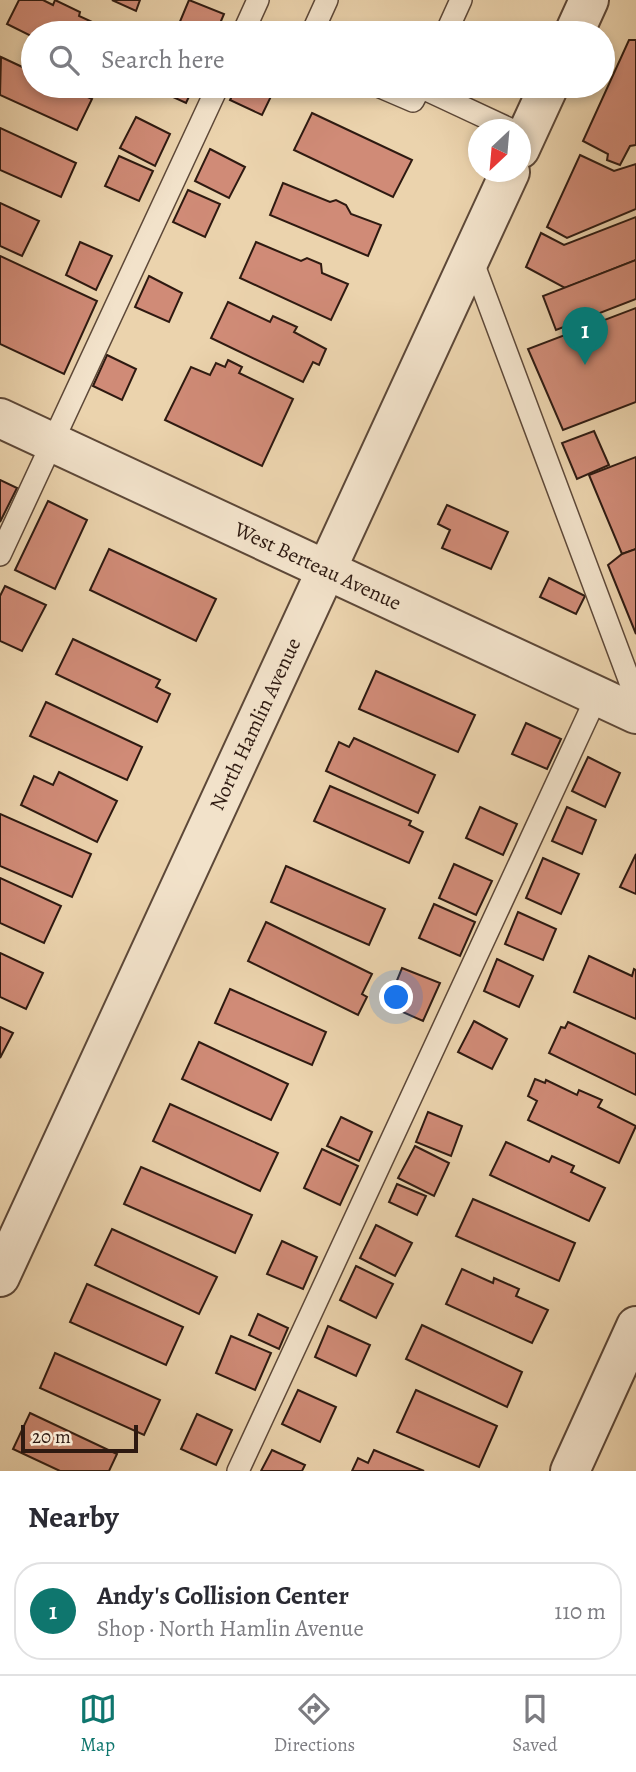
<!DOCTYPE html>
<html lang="en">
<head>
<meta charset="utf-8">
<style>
	body { margin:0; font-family:Alegreya,serif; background:#f7f7f7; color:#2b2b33 }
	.compass { position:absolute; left:468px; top:119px; width:63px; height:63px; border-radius:50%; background:#fff; box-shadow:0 4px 10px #0003; rotate:206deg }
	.scale { position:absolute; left:21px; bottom:18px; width:117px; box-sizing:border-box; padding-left:7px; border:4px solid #2e1a11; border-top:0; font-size:19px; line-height:24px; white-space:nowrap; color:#2e1a11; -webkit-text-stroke:5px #f2e2ca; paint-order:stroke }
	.you { position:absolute; left:397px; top:998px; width:24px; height:24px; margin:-18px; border:5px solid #fff; border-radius:50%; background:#1a73e8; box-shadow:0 0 0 10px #1a73e833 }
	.badge { display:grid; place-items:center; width:46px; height:46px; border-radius:50%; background:#0f766e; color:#fff; font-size:23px; font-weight:700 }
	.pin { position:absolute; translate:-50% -58px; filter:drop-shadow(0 2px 4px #0008) }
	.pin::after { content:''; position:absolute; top:37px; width:24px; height:21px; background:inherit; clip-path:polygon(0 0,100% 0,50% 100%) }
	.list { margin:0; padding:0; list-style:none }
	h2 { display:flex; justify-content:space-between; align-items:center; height:91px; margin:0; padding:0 28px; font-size:30px }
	h2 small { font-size:23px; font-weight:400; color:#7c7c81 }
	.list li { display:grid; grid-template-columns:46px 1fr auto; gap:21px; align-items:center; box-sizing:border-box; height:98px; margin:0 14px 14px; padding:0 14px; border:2px solid #e1e1e2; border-radius:28px }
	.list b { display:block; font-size:26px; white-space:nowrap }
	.list p { margin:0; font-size:23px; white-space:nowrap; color:#7c7c81 }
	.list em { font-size:23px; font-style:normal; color:#7c7c81 }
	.icon { flex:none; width:38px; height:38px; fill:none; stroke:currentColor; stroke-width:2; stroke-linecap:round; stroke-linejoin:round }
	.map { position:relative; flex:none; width:636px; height:1471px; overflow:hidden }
	.search { position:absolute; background:#fff; box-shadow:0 4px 10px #0003; left:21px; right:21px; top:21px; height:77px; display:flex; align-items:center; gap:18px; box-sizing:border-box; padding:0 24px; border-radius:38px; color:#7c7c81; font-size:26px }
	.sheet { height:203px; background:#fff }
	nav { display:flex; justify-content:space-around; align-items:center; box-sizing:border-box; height:98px; border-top:2px solid #e1e1e2; background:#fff; font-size:19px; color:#7c7c81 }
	nav a { display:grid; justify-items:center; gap:4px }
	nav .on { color:#0f766e }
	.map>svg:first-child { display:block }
	.building { fill:#d08b77; stroke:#2e1a11; stroke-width:2 }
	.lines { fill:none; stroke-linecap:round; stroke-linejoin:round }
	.service-casing { stroke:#5d4838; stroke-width:24 }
	.minor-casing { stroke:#5d4838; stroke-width:42 }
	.service { stroke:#f2e2ca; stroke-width:21 }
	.minor { stroke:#f2e2ca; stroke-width:38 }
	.labels { text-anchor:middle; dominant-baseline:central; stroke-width:5; stroke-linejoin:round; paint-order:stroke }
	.street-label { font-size:21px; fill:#2e1a11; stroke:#f2e2ca }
</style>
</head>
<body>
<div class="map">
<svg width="636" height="1471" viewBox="0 0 636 1471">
	<rect width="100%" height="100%" fill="#ebd3ad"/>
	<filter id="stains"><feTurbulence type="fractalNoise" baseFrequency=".00286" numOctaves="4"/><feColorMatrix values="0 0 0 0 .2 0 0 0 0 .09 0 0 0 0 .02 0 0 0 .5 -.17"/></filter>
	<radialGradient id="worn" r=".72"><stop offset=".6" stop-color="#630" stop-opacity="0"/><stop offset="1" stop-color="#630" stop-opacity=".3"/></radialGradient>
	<!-- building -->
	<g class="building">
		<polygon points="19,0 43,0 53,5 55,0 80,12 79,16 116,33 33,33 33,37 7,24"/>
		<polygon points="112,0 140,0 136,11"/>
		<polygon points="189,0 224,14 216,33 176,31"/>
		<polygon points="629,40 636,40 636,145 630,146 620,165 607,160 608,154 583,141"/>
		<polygon points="1,57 33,72 33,86 64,86 92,99 77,130 0,95"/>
		<polygon points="149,86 194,86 186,103"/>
		<polygon points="237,86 276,86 262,115 230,100"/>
		<polygon points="312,113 412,160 393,197 294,150"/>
		<polygon points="136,117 170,134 155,166 120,148"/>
		<polygon points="0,128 76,163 61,197 0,170"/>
		<polygon points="210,149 245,167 229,198 195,181"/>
		<polygon points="580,155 614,171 636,164 636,209 567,238 547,227"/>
		<polygon points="119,156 153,171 139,201 105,186"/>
		<polygon points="283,183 330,202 336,200 346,205 351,214 381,225 368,256 270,215"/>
		<polygon points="188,190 220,204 205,237 173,222"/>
		<polygon points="0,203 39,221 22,256 0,246"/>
		<polygon points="636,217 636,260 565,288 526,267 541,233 564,245"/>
		<polygon points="80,242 112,256 96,290 66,275"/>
		<polygon points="256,242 301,261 307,258 321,264 322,273 348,284 331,320 240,278"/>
		<polygon points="0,256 97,301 64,374 0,344"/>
		<polygon points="636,260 636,299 556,330 543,296"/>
		<polygon points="149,276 182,293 169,322 135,307"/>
		<polygon points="228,302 270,322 273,316 297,327 294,332 326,349 319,365 313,362 303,382 211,338"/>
		<polygon points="636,308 636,402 563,430 528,349"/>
		<polygon points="107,355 136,369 122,400 93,386"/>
		<polygon points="228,360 242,367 239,373 293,399 262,466 165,420 191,367 210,375 216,363 225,367"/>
		<polygon points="594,431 609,465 577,479 562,443"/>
		<polygon points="636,457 636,549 622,554 589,475"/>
		<polygon points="0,480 17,488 0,522"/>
		<polygon points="48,501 87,520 55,589 15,570"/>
		<polygon points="447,505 508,532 491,569 442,548 450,530 438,524"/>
		<polygon points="109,549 216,599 196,641 90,590"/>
		<polygon points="636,549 636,634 608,565 622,554"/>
		<polygon points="549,578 585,596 576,614 540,597"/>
		<polygon points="5,586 46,605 22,651 0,641 0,596"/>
		<polygon points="73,639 160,680 156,687 170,694 157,722 56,674"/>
		<polygon points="376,671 475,715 458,752 359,709"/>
		<polygon points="46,702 142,747 127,780 30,736"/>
		<polygon points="526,723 561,739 547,769 512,754"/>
		<polygon points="354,738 435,775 418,813 326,771 339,742 349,747"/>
		<polygon points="588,757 620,773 605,807 572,791"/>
		<polygon points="59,772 117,801 97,842 21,805 34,776 53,785"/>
		<polygon points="330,786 411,821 409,825 423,832 409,863 314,821"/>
		<polygon points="480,807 517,824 503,855 466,838"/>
		<polygon points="567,807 596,820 582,854 552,841"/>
		<polygon points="0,814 91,854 72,897 0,866"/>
		<polygon points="636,854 636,894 620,887"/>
		<polygon points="543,858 579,874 561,914 526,898"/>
		<polygon points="454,864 492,881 476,915 439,898"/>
		<polygon points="286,866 385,909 369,945 271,902"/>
		<polygon points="0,878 61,906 44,943 0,923"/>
		<polygon points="434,904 475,922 460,956 419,938"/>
		<polygon points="518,912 556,929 543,960 505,944"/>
		<polygon points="266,922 372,974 362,994 367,997 358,1015 248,961"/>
		<polygon points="0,953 43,973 26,1009 0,997"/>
		<polygon points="589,956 632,976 634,969 636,970 636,1019 574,992"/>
		<polygon points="497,959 533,976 519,1007 484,991"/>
		<polygon points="402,968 440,983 423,1021 387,1005"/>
		<polygon points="230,989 326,1032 312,1065 215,1023"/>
		<polygon points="474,1021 507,1039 492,1069 458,1052"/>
		<polygon points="568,1022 636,1054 636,1095 549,1053 561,1027 565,1028"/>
		<polygon points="0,1027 13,1033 0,1058"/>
		<polygon points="199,1042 288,1084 271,1120 182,1079"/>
		<polygon points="535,1079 545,1083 546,1080 577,1095 579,1090 602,1100 598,1107 636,1126 619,1163 528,1120 537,1101 528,1096"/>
		<polygon points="170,1104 278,1153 260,1191 153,1141"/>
		<polygon points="428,1112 462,1126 451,1156 416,1142"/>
		<polygon points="341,1117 372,1132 359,1161 327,1146"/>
		<polygon points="506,1142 549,1162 552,1156 574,1166 571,1172 605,1188 589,1221 490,1175"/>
		<polygon points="415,1146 449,1163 434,1196 398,1178"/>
		<polygon points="322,1149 358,1166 340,1205 304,1188"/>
		<polygon points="141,1167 252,1215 235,1253 124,1204"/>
		<polygon points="397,1184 426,1196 417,1215 389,1202"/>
		<polygon points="473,1199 575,1243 559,1281 456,1236"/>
		<polygon points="376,1225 412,1243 395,1276 360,1258"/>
		<polygon points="112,1229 217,1277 199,1314 95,1265"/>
		<polygon points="282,1241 317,1257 303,1289 267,1274"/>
		<polygon points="356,1266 393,1284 376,1318 340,1300"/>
		<polygon points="462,1269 493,1283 494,1278 519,1289 516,1296 548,1310 532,1343 446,1304"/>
		<polygon points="87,1284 183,1327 166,1365 70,1322"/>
		<polygon points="258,1314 288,1328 279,1349 249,1335"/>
		<polygon points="422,1325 522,1372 507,1407 406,1359"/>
		<polygon points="328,1326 370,1345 356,1376 315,1357"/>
		<polygon points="231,1336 271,1353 255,1390 216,1373"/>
		<polygon points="55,1353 160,1400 144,1435 40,1388"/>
		<polygon points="298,1390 336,1407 320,1442 282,1424"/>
		<polygon points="416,1390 497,1426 479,1467 397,1432"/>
		<polygon points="30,1413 117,1454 109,1471 60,1471 13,1449"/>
		<polygon points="197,1414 232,1430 216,1465 181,1449"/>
		<polygon points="272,1450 305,1465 302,1471 261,1471"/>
		<polygon points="374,1450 424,1471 352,1471 358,1458 368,1463"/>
	</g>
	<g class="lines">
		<!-- service casing -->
		<g class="service-casing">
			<g id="service">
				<polyline points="243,33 258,0"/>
				<polyline points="312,33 327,0"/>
				<polyline points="446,33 461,0"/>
				<polyline points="378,86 413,101 421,86"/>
				<polyline points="420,87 512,130"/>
				<polyline points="471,257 636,698"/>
				<polyline points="0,555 218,86"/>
				<polyline points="238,1471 597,696"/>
			</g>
		</g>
		<!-- minor casing -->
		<g class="minor-casing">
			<g id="minor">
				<polyline points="574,33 589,0"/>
				<polyline points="520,149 549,86"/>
				<polyline points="0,418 636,714"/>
				<polyline points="0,1277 510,172"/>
				<polyline points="570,1471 636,1326"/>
			</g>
		</g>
		<!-- service -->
		<use href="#service" class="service"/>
		<!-- minor -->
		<use href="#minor" class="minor"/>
	</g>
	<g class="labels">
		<!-- street labels -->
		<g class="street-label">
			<text transform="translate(318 566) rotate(25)">West Berteau Avenue</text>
			<text transform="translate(255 724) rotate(-65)">North Hamlin Avenue</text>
		</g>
	</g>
	<rect width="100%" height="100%" filter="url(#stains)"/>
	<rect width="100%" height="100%" fill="url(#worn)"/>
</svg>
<svg class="compass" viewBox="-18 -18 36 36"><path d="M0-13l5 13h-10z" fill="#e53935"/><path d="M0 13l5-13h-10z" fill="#7c7c81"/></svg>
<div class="scale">20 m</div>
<div class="you"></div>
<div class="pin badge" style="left:585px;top:365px">1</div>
<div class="search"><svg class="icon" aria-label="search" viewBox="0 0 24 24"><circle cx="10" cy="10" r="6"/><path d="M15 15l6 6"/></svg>Search here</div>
</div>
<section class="sheet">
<h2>Nearby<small></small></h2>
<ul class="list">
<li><span class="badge">1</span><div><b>Andy's Collision Center</b><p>Shop · North Hamlin Avenue</p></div><em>110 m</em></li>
</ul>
</section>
<nav>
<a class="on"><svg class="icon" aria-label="map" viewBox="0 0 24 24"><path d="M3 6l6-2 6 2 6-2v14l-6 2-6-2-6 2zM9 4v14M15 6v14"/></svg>Map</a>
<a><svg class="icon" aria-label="directions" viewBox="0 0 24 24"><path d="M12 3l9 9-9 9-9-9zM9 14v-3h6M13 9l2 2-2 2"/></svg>Directions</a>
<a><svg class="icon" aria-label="saved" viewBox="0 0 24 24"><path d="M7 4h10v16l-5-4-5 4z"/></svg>Saved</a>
</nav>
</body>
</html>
